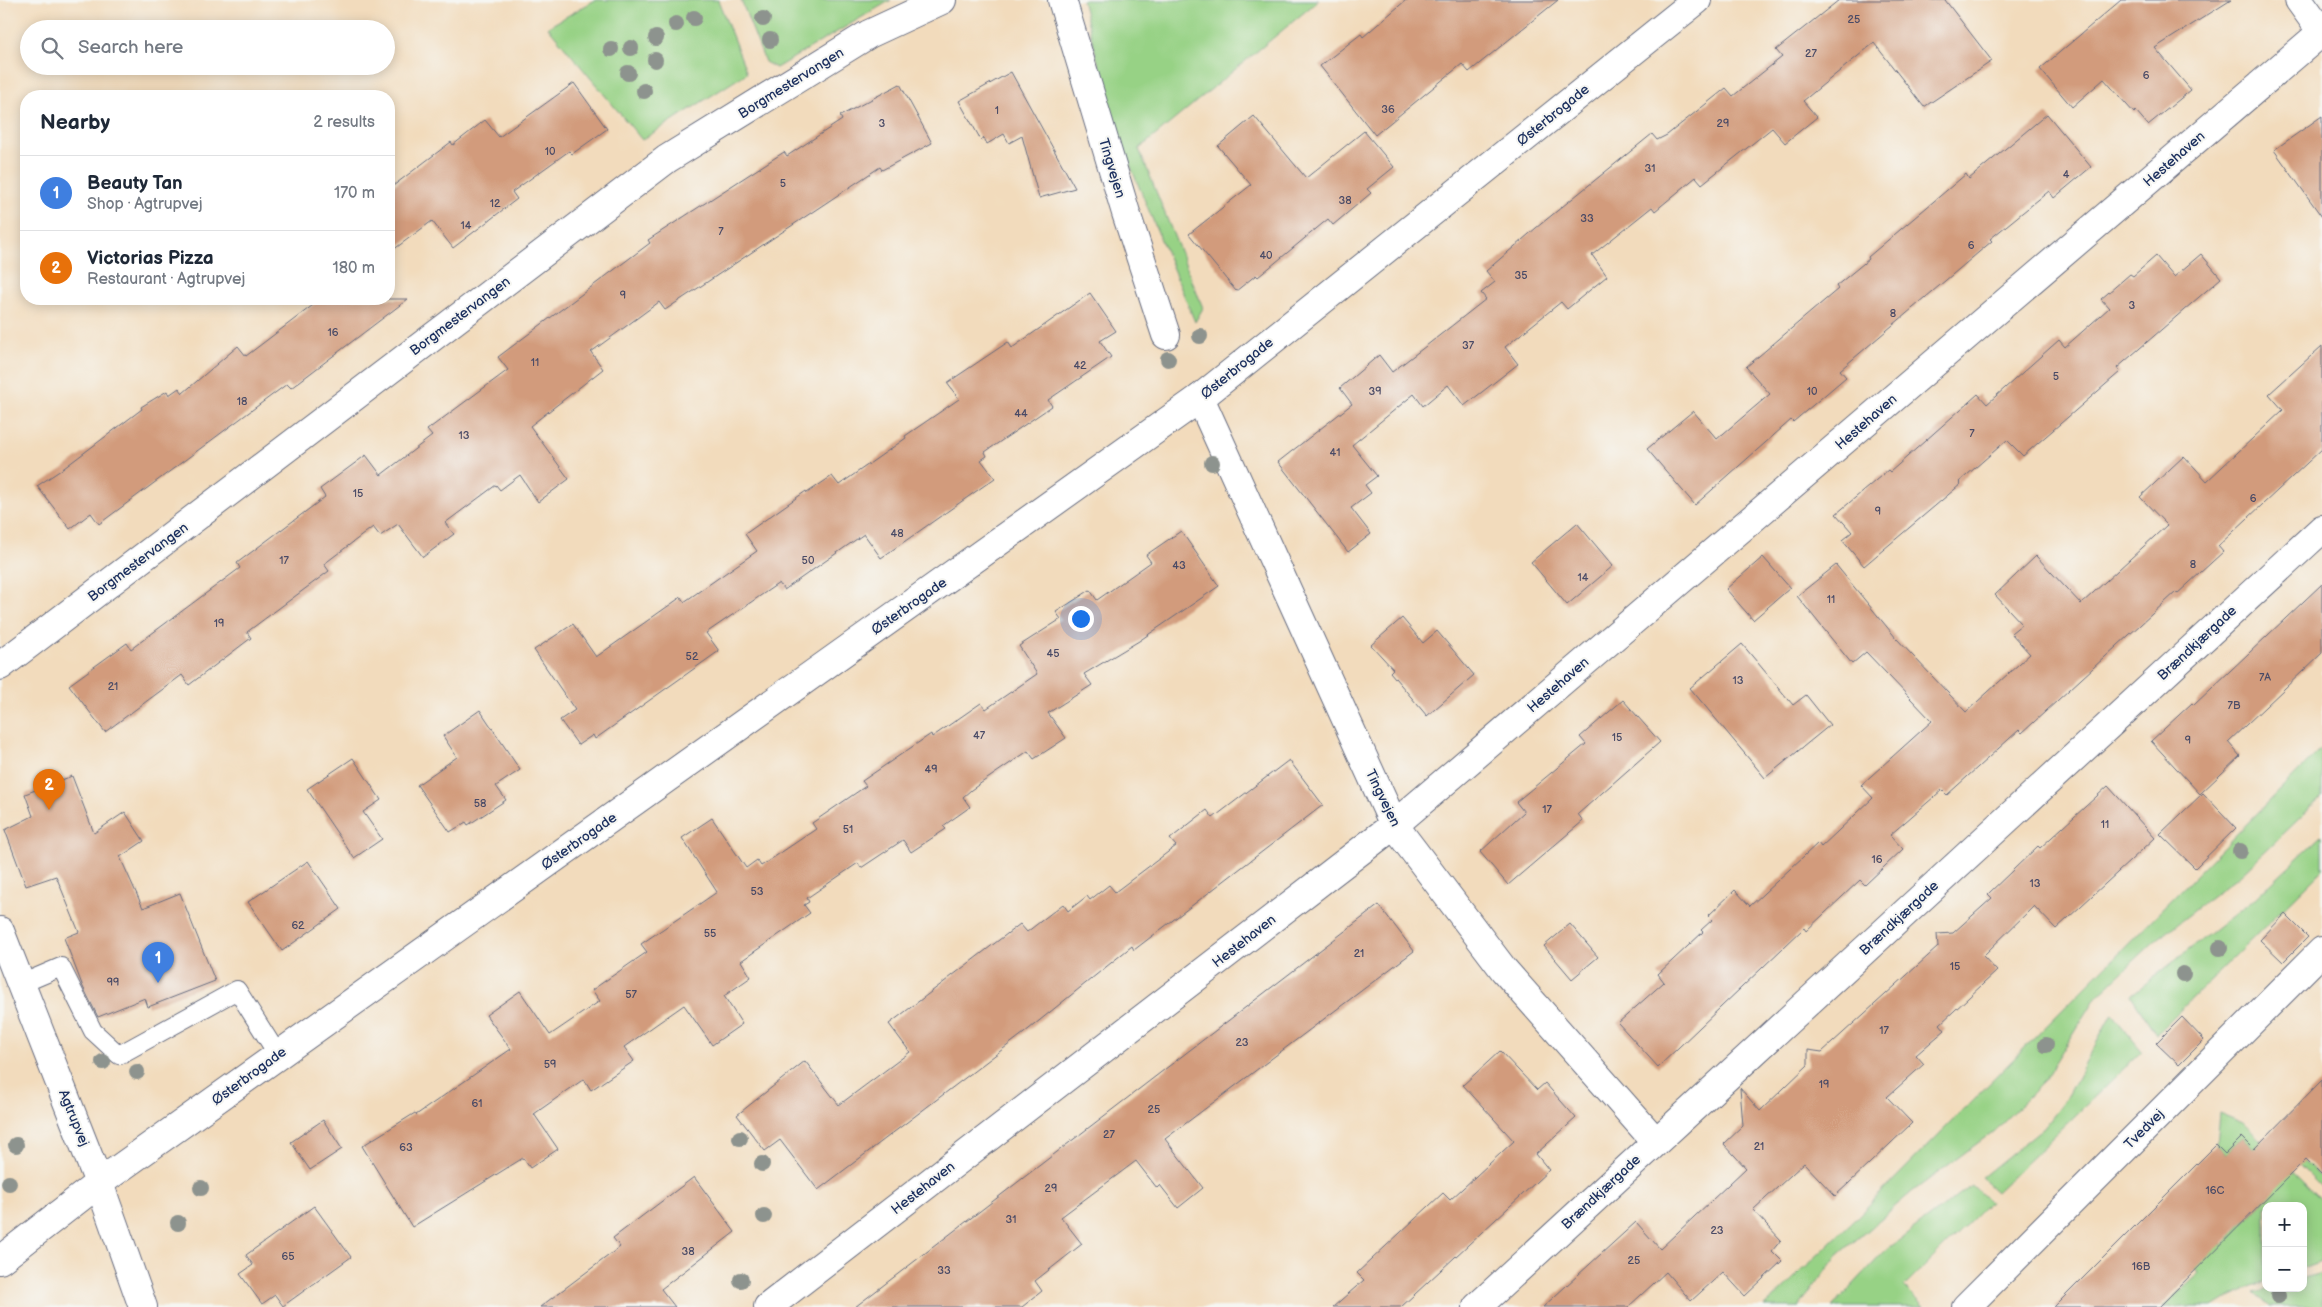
<!DOCTYPE html>
<html lang="en">
<head>
<meta charset="utf-8">
<style>
	body { margin:0; font-family:"Balsamiq Sans",sans-serif; background:#f6f6f7; color:#1f2937 }
	.controls { position:absolute; right:15px; bottom:15px; display:grid; overflow:hidden; border-radius:10px; box-shadow:0 2px 12px #0003 }
	.controls button { width:45px; height:45px; display:grid; place-items:center; padding:0; border:0; border-bottom:1px solid #e0e1e3; background:#fff; color:#1f2937; font:25px sans-serif }
	.you { position:absolute; left:1080px; top:618px; width:18px; height:18px; margin:-12px; border:4px solid #fff; border-radius:50%; background:#1a73e8; box-shadow:0 0 0 8px #1a73e833 }
	.badge { display:grid; place-items:center; width:32px; height:32px; border-radius:50%; background:#2563eb; color:#fff; font-size:16px; font-weight:700 }
	.pin { position:absolute; translate:-50% -41px; filter:drop-shadow(0 1px 2px #0008) }
	.pin::after { content:''; position:absolute; top:26px; width:18px; height:15px; background:inherit; clip-path:polygon(0 0,100% 0,50% 100%) }
	.list { margin:0; padding:0; list-style:none }
	h2 { display:flex; justify-content:space-between; align-items:center; height:65px; margin:0; padding:0 20px; font-size:21px }
	h2 small { font-size:16px; font-weight:400; color:#747a83 }
	.list li { display:grid; grid-template-columns:32px 1fr auto; gap:15px; align-items:center; box-sizing:border-box; height:75px; padding:0 20px; border-top:1px solid #e0e1e3 }
	.list b { display:block; font-size:19px; white-space:nowrap }
	.list p { margin:0; font-size:16px; white-space:nowrap; color:#747a83 }
	.list em { font-size:16px; font-style:normal; color:#747a83 }
	.icon { flex:none; width:28px; height:28px; fill:none; stroke:currentColor; stroke-width:2; stroke-linecap:round; stroke-linejoin:round }
	.map { position:relative; flex:none; width:2322px; height:1307px; overflow:hidden }
	.search { position:absolute; background:#fff; box-shadow:0 2px 12px #0003; left:20px; top:20px; width:375px; height:55px; display:flex; align-items:center; gap:12px; box-sizing:border-box; padding:0 18px; border-radius:28px; color:#747a83; font-size:19px }
	.panel { position:absolute; background:#fff; box-shadow:0 2px 12px #0003; left:20px; top:90px; width:375px; height:215px; border-radius:20px }
	.map>svg:first-child { display:block }
	.green { fill:#97d285; stroke:#598072 }
	.building { fill:#d29b7c }
	.lines { fill:none; stroke-linecap:round; stroke-linejoin:round }
	.lane-casing { stroke:#666b7f; stroke-width:20 }
	.street-casing { stroke:#666b7f; stroke-width:30 }
	.secondary-casing { stroke:#666b7f; stroke-width:30 }
	.lane { stroke:#fff; stroke-width:18 }
	.street { stroke:#fff; stroke-width:28 }
	.secondary { stroke:#fff; stroke-width:28 }
	.tree { fill:#8d938e }
	.labels { text-anchor:middle; dominant-baseline:central; stroke-width:4; stroke-linejoin:round; paint-order:stroke }
	.number-label { font-size:11px; fill:#494a66 }
	.street-label { font-size:14px; fill:#1b2f5e; stroke:#f6f6f2 }
</style>
</head>
<body>
<div class="map">
<svg width="2322" height="1307" viewBox="0 0 2322 1307">
	<rect width="100%" height="100%" fill="#f6f6f2"/>
	<filter id="ink" filterUnits="userSpaceOnUse"><feTurbulence type="fractalNoise" baseFrequency=".02" numOctaves="2"/><feDisplacementMap in="SourceGraphic" scale="10" xChannelSelector="R" yChannelSelector="G"/><feConvolveMatrix kernelMatrix="1 2 1 2 8 2 1 2 1" color-interpolation-filters="sRGB"/></filter>
	<filter id="wash" filterUnits="userSpaceOnUse"><feTurbulence type="fractalNoise" baseFrequency=".0096" numOctaves="4" result="noise"/><feDisplacementMap in="SourceGraphic" scale="20" xChannelSelector="R" yChannelSelector="G"/><feGaussianBlur stdDeviation="1.12" result="paint"/><feColorMatrix in="noise" values="0 0 0 0 0 0 0 0 0 0 0 0 0 0 0 0 0 1.4 0 .05"/><feComposite in="paint" operator="in"/></filter>
	<g filter="url(#wash)">
		<rect width="100%" height="100%" fill="#f2dbbc"/>
		<!-- green -->
		<g class="green">
			<polygon points="595,0 718,0 747,73 642,140 548,27"/>
			<polygon points="741,0 891,0 776,68 765,62"/>
			<polygon points="1082,0 1319,0 1139,149 1203,308 1195,322 1116,131"/>
			<polygon points="2322,748 2322,797 2239,876 2155,941 2097,996 2044,1081 1994,1131 1912,1192 1836,1257 1799,1307 1764,1307 1854,1220"/>
			<polygon points="2322,835 2322,870 2156,1034 2131,995 2255,898"/>
			<polygon points="2112,1014 2142,1051 1996,1192 1981,1178 2044,1127 2069,1094"/>
			<polygon points="2219,1113 2243,1123 2322,1201 2322,1261 2303,1268 2303,1206 2266,1206 2266,1281 2231,1296 2213,1307 2162,1307 2200,1273 2190,1266 2218,1238 2222,1246 2268,1197 2260,1189 2277,1171 2242,1137 2225,1154 2216,1145"/>
			<polygon points="2286,1145 2321,1176 2322,1175 2322,1188 2280,1146"/>
			<polygon points="1972,1185 1989,1202 1904,1287 1924,1307 1832,1307 1885,1251"/>
			<polygon points="2322,1273 2322,1307 2270,1307 2256,1292 2269,1288 2303,1288 2303,1278"/>
		</g>
		<g id="blocks">
			<!-- building -->
			<g class="building">
				<polygon points="1406,0 1558,0 1469,72 1462,64 1375,135 1320,66 1361,34 1363,37"/>
				<polygon points="1839,0 1945,0 1992,61 1924,107 1874,43 1803,101 1817,117 1785,143 1772,128 1702,184 1696,177 1655,211 1652,207 1592,255 1607,276 1567,309 1561,302 1505,347 1518,364 1464,406 1448,385 1423,406 1414,394 1352,445 1377,476 1365,485 1371,493 1351,508 1371,534 1348,552 1278,462 1352,404 1340,388 1379,355 1392,372 1426,346 1486,299 1481,293 1495,282 1486,271 1536,228 1652,134 1657,140 1667,135 1726,88 1733,96 1782,57 1776,50"/>
				<polygon points="2121,0 2231,0 2155,48 2191,90 2148,125 2136,111 2134,113 2104,79 2072,107 2040,69"/>
				<polygon points="1011,72 1023,94 1075,188 1039,198 1022,136 1009,143 1004,134 987,144 984,138 981,140 959,101"/>
				<polygon points="574,83 607,129 572,154 569,151 512,192 517,199 453,248 432,221 389,253 389,189 451,142 453,145 485,120 499,137"/>
				<polygon points="900,84 932,143 882,170 880,167 665,310 659,302 591,352 603,369 530,426 569,479 538,502 520,475 500,490 496,485 445,523 454,534 423,557 398,524 380,536 373,527 324,564 329,571 247,632 251,638 189,685 182,675 105,732 69,685 127,643 131,649 240,568 237,563 325,497 320,489 366,455 381,475 432,436 427,430 508,370 498,357 650,243 648,240 784,152 787,156 842,120 840,116"/>
				<polygon points="2047,114 2091,167 2054,198 2049,191 1990,239 1992,241 1840,370 1846,377 1793,422 1791,420 1695,505 1647,449 1693,411 1717,439 1770,394 1746,367 1838,289 1836,286 1869,259 1868,257 1966,174 1969,179"/>
				<polygon points="1254,116 1306,178 1364,131 1394,167 1367,189 1371,193 1333,225 1328,219 1258,277 1256,275 1236,291 1189,234 1251,185 1218,146"/>
				<polygon points="2322,116 2322,217 2274,150"/>
				<polygon points="2201,254 2221,278 2117,368 2120,372 2023,456 2007,440 1959,482 1961,484 1864,566 1842,540 1852,532 1836,514 1888,470 1890,472 1978,394 1987,404 2059,340 2065,347 2109,308 2101,299 2130,274 2133,276 2156,256 2174,277"/>
				<polygon points="1090,293 1116,331 1100,341 1111,357 1048,400 1052,406 985,452 987,456 981,460 995,478 881,558 864,534 784,590 779,583 706,633 719,651 595,739 593,735 578,745 560,720 575,710 534,650 573,624 596,657 681,597 684,602 757,551 745,534 806,491 807,493 832,476 839,485 906,438 905,436 959,399 947,383 1008,342 1012,348"/>
				<polygon points="321,299 408,299 291,388 287,384 99,524 91,513 70,529 37,486 64,468 142,409 141,407 167,391 169,395 179,388 183,393 238,346 246,356"/>
				<polygon points="2322,346 2322,449 2218,546 2223,552 2177,594 2176,592 2022,733 2019,730 1947,795 1942,790 1890,835 1903,849 1865,885 1860,880 1806,931 1804,928 1658,1067 1618,1023 1664,982 1658,974 1703,932 1701,930 1712,920 1708,916 1735,890 1750,906 1818,843 1821,847 1873,798 1861,785 1932,721 1866,652 1852,664 1797,596 1836,565 1896,638 1966,712 2030,654 2011,633 2022,624 1995,595 2036,556 2081,604 2167,525 2140,497 2184,456 2207,481 2283,410 2269,394"/>
				<polygon points="1577,523 1613,566 1567,605 1531,562"/>
				<polygon points="1181,531 1219,586 1139,641 1084,674 1092,685 1048,713 1066,738 1034,759 1028,751 971,790 963,797 970,807 943,826 946,829 911,852 903,840 861,868 858,863 807,898 809,902 804,905 810,913 741,961 751,977 724,996 742,1024 712,1045 684,1005 624,1047 634,1061 591,1090 584,1079 534,1114 558,1149 530,1168 523,1158 412,1227 362,1146 415,1113 416,1115 511,1049 486,1015 520,991 550,1035 600,1001 592,990 647,952 641,944 717,892 682,838 712,818 746,868 757,860 761,866 816,829 812,823 866,786 862,781 931,734 932,737 981,703 986,709 1037,674 1019,646 1061,619 1056,612 1090,590 1097,600 1151,562 1146,555"/>
				<polygon points="1763,557 1790,588 1753,620 1726,589"/>
				<polygon points="2322,584 2322,653 2228,742 2240,756 2200,794 2151,741 2192,703 2194,705"/>
				<polygon points="1402,618 1423,643 1437,631 1474,675 1427,716 1390,672 1393,669 1371,645"/>
				<polygon points="1742,644 1793,705 1806,695 1830,725 1765,778 1690,688"/>
				<polygon points="1623,700 1660,742 1578,814 1583,821 1508,885 1480,852 1524,812 1516,802 1586,744 1580,737"/>
				<polygon points="480,710 520,770 496,786 506,800 468,825 466,822 450,832 417,785 457,757 443,736"/>
				<polygon points="353,758 381,800 363,812 382,839 354,858 307,789"/>
				<polygon points="1289,760 1323,805 1134,950 1132,946 1024,1033 818,1190 780,1140 765,1151 737,1115 805,1061 839,1105 910,1052 889,1024 1020,924 1027,932 1063,904 1068,911 1087,896 1090,900 1109,885 1115,892 1176,846 1170,839 1207,810 1213,818"/>
				<polygon points="72,776 94,833 125,812 144,841 120,857 143,908 180,893 215,981 148,1007 145,998 98,1017 83,987 64,938 79,932 56,876 26,886 5,830 33,816 25,794"/>
				<polygon points="2108,786 2155,838 2056,929 2034,906 1983,956 1997,971 1940,1024 1945,1030 1916,1055 1924,1064 1887,1097 1912,1123 1849,1183 1835,1196 1804,1163 1753,1210 1781,1240 1772,1251 1782,1261 1745,1296 1723,1272 1691,1301 1666,1272 1628,1307 1543,1307 1636,1222 1660,1249 1746,1168 1724,1144 1743,1126 1740,1088 1760,1111 1808,1065 1808,1050 1822,1052 1938,947 1937,934 1953,933 1992,898 1988,894 2038,846 2040,848"/>
				<polygon points="2203,793 2236,828 2195,868 2160,834"/>
				<polygon points="308,861 341,909 282,951 248,902"/>
				<polygon points="1379,905 1414,951 1165,1139 1203,1188 1178,1208 1160,1185 1157,1188 1136,1161 1061,1217 1082,1244 1035,1281 1042,1291 1022,1307 855,1307"/>
				<polygon points="2285,914 2308,937 2283,962 2260,940"/>
				<polygon points="1570,924 1598,957 1572,979 1544,946"/>
				<polygon points="2182,1017 2204,1040 2179,1065 2156,1043"/>
				<polygon points="1500,1051 1537,1090 1545,1083 1576,1118 1536,1154 1549,1170 1401,1307 1333,1307 1364,1280 1357,1273 1443,1193 1450,1200 1514,1141 1463,1085"/>
				<polygon points="2322,1080 2322,1175 2306,1159 2159,1307 2054,1307 2216,1145 2225,1154 2242,1137 2254,1149"/>
				<polygon points="323,1120 342,1149 310,1170 291,1142"/>
				<polygon points="694,1177 735,1232 661,1289 675,1307 540,1307 620,1247 613,1238"/>
				<polygon points="314,1206 351,1257 283,1306 275,1295 262,1304 240,1274 253,1265 246,1255"/>
			</g>
		</g>
	</g>
	<g filter="url(#ink)">
		<use href="#blocks" fill-opacity="0" stroke="#666b7f" stroke-width="1"/>
		<g class="lines">
			<!-- lane casing -->
			<g class="lane-casing">
				<polyline id="lane" points="21,984 61,967 93,1031 119,1055 237,990 278,1055"/>
			</g>
			<!-- street casing -->
			<g class="street-casing">
				<g id="street">
					<polyline points="1062,0 1126,213 1166,335"/>
					<polyline points="1200,398 1394,825 1504,970 1656,1142"/>
					<polyline points="0,666 667,159 869,34 942,0"/>
					<polyline points="768,1307 1394,825 2322,32"/>
					<polyline points="1477,1307 2322,529"/>
					<polyline points="1966,1307 2322,951"/>
				</g>
			</g>
			<!-- secondary casing -->
			<g class="secondary-casing">
				<g id="secondary">
					<polyline points="2299,0 2322,32"/>
					<polyline points="0,931 99,1183 143,1307"/>
					<polyline points="0,1260 99,1183 1200,398 1697,0"/>
				</g>
			</g>
			<!-- lane -->
			<use href="#lane" class="lane"/>
			<!-- street -->
			<use href="#street" class="street"/>
			<!-- secondary -->
			<use href="#secondary" class="secondary"/>
		</g>
		<!-- trees -->
		<g class="tree">
			<circle cx="694" cy="18" r="8"/>
			<circle cx="763" cy="19" r="8"/>
			<circle cx="676" cy="24" r="8"/>
			<circle cx="656" cy="38" r="8"/>
			<circle cx="770" cy="40" r="8"/>
			<circle cx="631" cy="48" r="8"/>
			<circle cx="611" cy="49" r="8"/>
			<circle cx="655" cy="60" r="8"/>
			<circle cx="628" cy="73" r="8"/>
			<circle cx="644" cy="91" r="8"/>
			<circle cx="1200" cy="336" r="8"/>
			<circle cx="1168" cy="359" r="8"/>
			<circle cx="1212" cy="463" r="8"/>
			<circle cx="2240" cy="851" r="8"/>
			<circle cx="2220" cy="948" r="8"/>
			<circle cx="2183" cy="974" r="8"/>
			<circle cx="2046" cy="1045" r="8"/>
			<circle cx="103" cy="1062" r="8"/>
			<circle cx="137" cy="1072" r="8"/>
			<circle cx="740" cy="1138" r="8"/>
			<circle cx="16" cy="1145" r="8"/>
			<circle cx="762" cy="1164" r="8"/>
			<circle cx="9" cy="1183" r="8"/>
			<circle cx="201" cy="1188" r="8"/>
			<circle cx="764" cy="1216" r="8"/>
			<circle cx="178" cy="1223" r="8"/>
			<circle cx="741" cy="1280" r="8"/>
			<circle cx="2278" cy="1296" r="8"/>
		</g>
	</g>
	<g class="labels">
		<!-- number labels -->
		<g class="number-label">
			<text x="1854" y="19">25</text>
			<text x="1811" y="53">27</text>
			<text x="2146" y="75">6</text>
			<text x="1388" y="109">36</text>
			<text x="997" y="110">1</text>
			<text x="882" y="123">3</text>
			<text x="1723" y="123">29</text>
			<text x="550" y="151">10</text>
			<text x="1650" y="168">31</text>
			<text x="2066" y="174">4</text>
			<text x="783" y="183">5</text>
			<text x="1345" y="200">38</text>
			<text x="495" y="203">12</text>
			<text x="1587" y="218">33</text>
			<text x="466" y="225">14</text>
			<text x="721" y="231">7</text>
			<text x="1971" y="245">6</text>
			<text x="1266" y="255">40</text>
			<text x="1521" y="275">35</text>
			<text x="623" y="295">9</text>
			<text x="2132" y="305">3</text>
			<text x="1893" y="313">8</text>
			<text x="333" y="332">16</text>
			<text x="1468" y="345">37</text>
			<text x="535" y="362">11</text>
			<text x="1080" y="365">42</text>
			<text x="2056" y="376">5</text>
			<text x="1375" y="391">39</text>
			<text x="1812" y="391">10</text>
			<text x="242" y="401">18</text>
			<text x="1021" y="413">44</text>
			<text x="1972" y="433">7</text>
			<text x="464" y="435">13</text>
			<text x="1335" y="452">41</text>
			<text x="358" y="493">15</text>
			<text x="2253" y="498">6</text>
			<text x="1878" y="511">9</text>
			<text x="897" y="533">48</text>
			<text x="284" y="560">17</text>
			<text x="808" y="560">50</text>
			<text x="2193" y="564">8</text>
			<text x="1179" y="565">43</text>
			<text x="1583" y="577">14</text>
			<text x="1831" y="599">11</text>
			<text x="219" y="623">19</text>
			<text x="1053" y="653">45</text>
			<text x="692" y="656">52</text>
			<text x="2265" y="677">7A</text>
			<text x="1738" y="680">13</text>
			<text x="113" y="686">21</text>
			<text x="2234" y="705">7B</text>
			<text x="979" y="735">47</text>
			<text x="1617" y="737">15</text>
			<text x="2188" y="740">9</text>
			<text x="931" y="769">49</text>
			<text x="480" y="803">58</text>
			<text x="1547" y="809">17</text>
			<text x="2105" y="824">11</text>
			<text x="848" y="829">51</text>
			<text x="1877" y="859">16</text>
			<text x="2035" y="883">13</text>
			<text x="757" y="891">53</text>
			<text x="298" y="925">62</text>
			<text x="710" y="933">55</text>
			<text x="1359" y="953">21</text>
			<text x="1955" y="966">15</text>
			<text x="113" y="982">99</text>
			<text x="631" y="994">57</text>
			<text x="1884" y="1030">17</text>
			<text x="1242" y="1042">23</text>
			<text x="550" y="1064">59</text>
			<text x="1824" y="1084">19</text>
			<text x="477" y="1103">61</text>
			<text x="1154" y="1109">25</text>
			<text x="1109" y="1134">27</text>
			<text x="1759" y="1146">21</text>
			<text x="406" y="1147">63</text>
			<text x="1051" y="1188">29</text>
			<text x="2215" y="1190">16C</text>
			<text x="1011" y="1219">31</text>
			<text x="1717" y="1230">23</text>
			<text x="688" y="1251">38</text>
			<text x="288" y="1256">65</text>
			<text x="1634" y="1260">25</text>
			<text x="2141" y="1266">16B</text>
			<text x="944" y="1270">33</text>
		</g>
		<!-- street labels -->
		<g class="street-label">
			<text transform="translate(791 83) rotate(-32)">Borgmestervangen</text>
			<text transform="translate(1553 115) rotate(-39)">Østerbrogade</text>
			<text transform="translate(2174 159) rotate(-41)">Hestehaven</text>
			<text transform="translate(1112 168) rotate(73)">Tingvejen</text>
			<text transform="translate(460 316) rotate(-37)">Borgmestervangen</text>
			<text transform="translate(1237 368) rotate(-39)">Østerbrogade</text>
			<text transform="translate(1866 422) rotate(-41)">Hestehaven</text>
			<text transform="translate(138 562) rotate(-37)">Borgmestervangen</text>
			<text transform="translate(909 606) rotate(-35)">Østerbrogade</text>
			<text transform="translate(2197 643) rotate(-43)">Brændkjærgade</text>
			<text transform="translate(1558 685) rotate(-41)">Hestehaven</text>
			<text transform="translate(1383 798) rotate(64)">Tingvejen</text>
			<text transform="translate(579 841) rotate(-35)">Østerbrogade</text>
			<text transform="translate(1899 918) rotate(-43)">Brændkjærgade</text>
			<text transform="translate(1244 941) rotate(-38)">Hestehaven</text>
			<text transform="translate(249 1076) rotate(-36)">Østerbrogade</text>
			<text transform="translate(74 1118) rotate(68)">Agtrupvej</text>
			<text transform="translate(2144 1129) rotate(-45)">Tvedvej</text>
			<text transform="translate(923 1188) rotate(-38)">Hestehaven</text>
			<text transform="translate(1601 1192) rotate(-43)">Brændkjærgade</text>
		</g>
	</g>
</svg>
<div class="controls">
<button>+</button>
<button>−</button>
</div>
<div class="you"></div>
<div class="pin badge" style="left:158px;top:983px;background:#3f7fe0">1</div>
<div class="pin badge" style="left:49px;top:810px;background:#e8710a">2</div>
<div class="search"><svg class="icon" aria-label="search" viewBox="0 0 24 24"><circle cx="10" cy="10" r="6"/><path d="M15 15l6 6"/></svg>Search here</div>
<section class="panel">
<h2>Nearby<small>2 results</small></h2>
<ul class="list">
<li><span class="badge" style="background:#3f7fe0">1</span><div><b>Beauty Tan</b><p>Shop · Agtrupvej</p></div><em>170 m</em></li>
<li><span class="badge" style="background:#e8710a">2</span><div><b>Victorias Pizza</b><p>Restaurant · Agtrupvej</p></div><em>180 m</em></li>
</ul>
</section>
</div>
</body>
</html>
